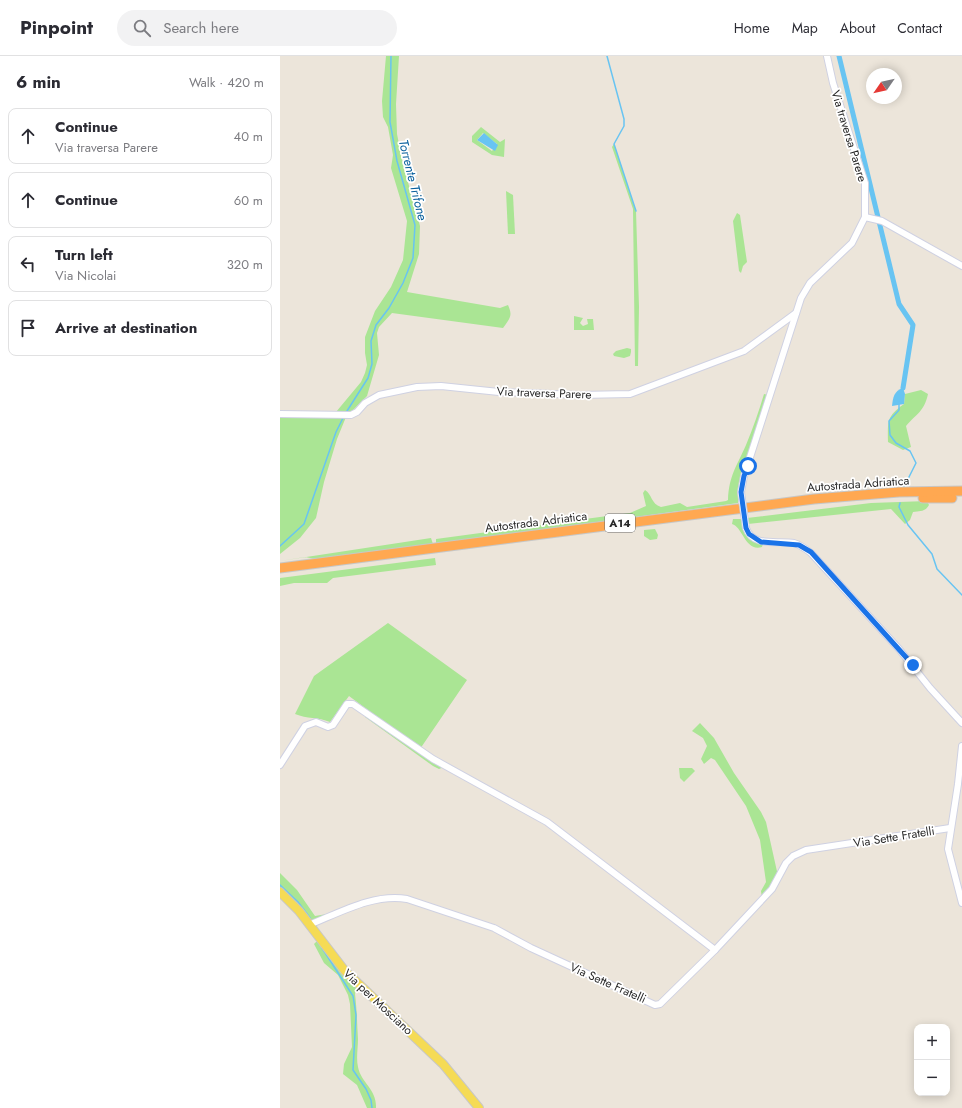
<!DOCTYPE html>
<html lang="en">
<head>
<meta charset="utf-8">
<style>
	body { margin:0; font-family:Jost,sans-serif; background:#f2f2f3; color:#2b2b33 }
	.controls { position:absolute; right:12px; bottom:12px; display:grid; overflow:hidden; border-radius:8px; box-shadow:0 2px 10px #0003 }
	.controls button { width:36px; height:36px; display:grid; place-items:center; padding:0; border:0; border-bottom:1px solid #e1e1e2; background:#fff; color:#2b2b33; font:20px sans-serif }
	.compass { position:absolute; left:586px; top:12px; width:36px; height:36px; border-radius:50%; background:#fff; box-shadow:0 2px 10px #0003; rotate:236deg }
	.stop { position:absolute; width:12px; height:12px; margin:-9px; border:3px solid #1a73e8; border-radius:50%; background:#fff }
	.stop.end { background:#1a73e8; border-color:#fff; box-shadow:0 1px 4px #0008 }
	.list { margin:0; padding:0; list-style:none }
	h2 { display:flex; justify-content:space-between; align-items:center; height:52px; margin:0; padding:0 16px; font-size:17px }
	h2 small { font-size:13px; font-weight:400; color:#7c7c81 }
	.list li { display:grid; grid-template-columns:26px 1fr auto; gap:12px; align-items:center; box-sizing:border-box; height:56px; margin:0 8px 8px; padding:0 8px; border:1px solid #e1e1e2; border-radius:8px }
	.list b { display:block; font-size:15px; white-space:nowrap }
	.list p { margin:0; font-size:13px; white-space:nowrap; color:#7c7c81 }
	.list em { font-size:13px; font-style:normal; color:#7c7c81 }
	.icon { flex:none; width:22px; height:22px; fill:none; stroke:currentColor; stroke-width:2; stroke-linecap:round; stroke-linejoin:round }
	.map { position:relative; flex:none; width:682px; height:1052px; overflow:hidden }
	header { display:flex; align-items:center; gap:24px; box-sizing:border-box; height:56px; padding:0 20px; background:#fff; border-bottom:1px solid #e1e1e2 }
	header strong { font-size:19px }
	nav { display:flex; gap:22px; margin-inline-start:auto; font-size:14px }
	.search { width:280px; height:36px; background:#f2f2f3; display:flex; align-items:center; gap:10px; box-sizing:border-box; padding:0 14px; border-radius:22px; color:#7c7c81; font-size:15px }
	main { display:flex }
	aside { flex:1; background:#fff }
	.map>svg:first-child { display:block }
	.green { fill:#aae594; fill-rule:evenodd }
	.water { fill:#68c4f2 }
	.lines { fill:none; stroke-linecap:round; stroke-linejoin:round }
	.stream { stroke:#68c4f2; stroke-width:1.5 }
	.canal { stroke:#68c4f2; stroke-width:5 }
	.minor-casing { stroke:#cfd1e2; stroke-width:8 }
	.major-casing { stroke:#c7c7c7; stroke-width:10 }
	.highway-casing { stroke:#c7c7c7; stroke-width:11 }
	.minor { stroke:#fff; stroke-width:6 }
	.major { stroke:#f5db55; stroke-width:8 }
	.highway { stroke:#ffa851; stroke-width:9 }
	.minor-bridge-casing { stroke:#cfd1e2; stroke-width:8; stroke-linecap:butt }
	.minor-bridge { stroke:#fff; stroke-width:6 }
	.route { stroke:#1a73e8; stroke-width:5 }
	.labels { text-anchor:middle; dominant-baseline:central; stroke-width:3.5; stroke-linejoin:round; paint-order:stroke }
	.shield { fill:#fff; stroke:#696969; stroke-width:1 }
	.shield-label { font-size:11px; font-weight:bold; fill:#292929 }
	.street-label { font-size:12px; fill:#292929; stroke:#fff }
	.water-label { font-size:13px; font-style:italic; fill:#09609d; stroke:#fff }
</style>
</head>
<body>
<header>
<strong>Pinpoint</strong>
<div class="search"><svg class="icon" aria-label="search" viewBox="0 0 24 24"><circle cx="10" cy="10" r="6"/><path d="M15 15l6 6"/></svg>Search here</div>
<nav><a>Home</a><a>Map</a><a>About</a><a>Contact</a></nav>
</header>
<main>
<aside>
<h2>6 min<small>Walk · 420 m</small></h2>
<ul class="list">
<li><svg class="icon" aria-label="ahead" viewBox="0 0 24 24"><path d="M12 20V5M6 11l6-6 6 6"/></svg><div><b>Continue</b><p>Via traversa Parere</p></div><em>40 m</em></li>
<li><svg class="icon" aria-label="ahead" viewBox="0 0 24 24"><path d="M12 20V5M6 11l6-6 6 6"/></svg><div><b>Continue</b></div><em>60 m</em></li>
<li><svg class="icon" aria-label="left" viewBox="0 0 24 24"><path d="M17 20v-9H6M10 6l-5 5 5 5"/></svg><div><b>Turn left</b><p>Via Nicolai</p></div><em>320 m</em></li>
<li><svg class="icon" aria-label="arrive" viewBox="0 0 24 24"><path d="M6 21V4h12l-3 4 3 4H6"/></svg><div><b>Arrive at destination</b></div></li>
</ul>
</aside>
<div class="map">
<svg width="682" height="1052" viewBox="0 0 682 1052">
	<rect width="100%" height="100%" fill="#ece5da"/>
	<!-- green -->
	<g class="green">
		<path d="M106,0H119L116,48L117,78L123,108L140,170L139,198L127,236L220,252L228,249C233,260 230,262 223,272L112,257L99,271L97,277L99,299L87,340L72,355L56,356L81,326L85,317L87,309L85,297V281L95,255L111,231L123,204L127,165L111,112L113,99L108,71L103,61L102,45Z"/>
		<path d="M201,71L220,86L225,83L224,101L212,99L192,86V80ZM203,77L217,88L212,95L197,84Z"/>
		<polygon points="334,88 356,155 359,251 358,310 355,310 353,153 332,91"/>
		<polygon points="226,135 233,139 235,178 228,178"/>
		<polygon points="457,157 460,159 467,206 463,210 461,217 459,215 453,165"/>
		<polygon points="294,260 303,262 300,267 303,270 308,268 307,263 313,263 314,274 294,274"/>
		<polygon points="347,292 351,293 351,296 350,300 344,302 334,300 333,298 336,295"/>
		<path d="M641,334L648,338C644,356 637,357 626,370L631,391L623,394L608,386C608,365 606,361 624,348L625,338Z"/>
		<path d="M484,338L488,339L459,428L458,447L156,488V483L350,457L366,450L363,437L365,434C372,438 371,448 381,451L400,447L407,451L446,445L448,444C449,419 457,410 466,389C473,372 479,355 484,338Z"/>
		<polygon points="0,359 66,361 57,383 44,426 36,462 20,482 0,498"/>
		<path d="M647,445L649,449C645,456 640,455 633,456L630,464L625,468L611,453L468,468L467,462L591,447Z"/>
		<path d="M453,463H461L465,475L483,488L482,491C465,496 463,471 452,468Z"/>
		<polygon points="375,473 378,479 377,483 370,484 364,480 364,474"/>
		<polygon points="151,482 153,488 35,503 25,501 0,505"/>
		<polygon points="155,502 156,509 53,522 47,527 14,527 0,530 0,522"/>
		<path d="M108,567L187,624L140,693L69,640L50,666C38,661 27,663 15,658L34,620Z"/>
		<polygon points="87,659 164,711 159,713 153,710 85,661"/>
		<polygon points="420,667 434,682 454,717 481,756 486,766 498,820 482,842 481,835 486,826 480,784 466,750 435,704 431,702 424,708 421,703 427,690 423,682 412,675"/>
		<polygon points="399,712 412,712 415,715 404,726 400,722"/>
		<polygon points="0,817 17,834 35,860 47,858 48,860 32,865 0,833"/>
		<path d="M36,886H38L81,934L76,935L75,938C77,954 77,968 78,983C78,992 76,1002 78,1011C81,1027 97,1033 96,1052H87L77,1029L63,1018L64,1008L72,991L70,948L68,939L58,919L44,907L34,888Z"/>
	</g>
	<!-- water -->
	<g class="water">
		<polygon points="204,77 218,89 215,95 197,84"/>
		<path d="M623,332L625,338L624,348L612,350C613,341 614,335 623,332Z"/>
	</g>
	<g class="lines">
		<!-- stream -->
		<g class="stream">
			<polyline points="327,0 344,63 344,70 334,88 356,155"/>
			<polyline points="619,346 619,354 609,365 610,379 616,387 630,395 636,407 624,431"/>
			<polyline points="67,355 88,322 92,308 91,285 96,269 109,252 123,227 133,202 135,169 117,105 110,66 111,0"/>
			<polyline points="620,447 619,451 628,469 652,498 657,513 682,539"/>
			<polyline points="0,490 24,468 56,376 63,362"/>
			<polyline points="0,829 18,846 30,862"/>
			<polyline points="42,892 73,940 76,959 73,1014 86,1033 91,1044 92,1052"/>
		</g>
		<!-- canal -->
		<polyline class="canal" points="559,0 619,248 633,269 623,332"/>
		<!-- minor casing -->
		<g class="minor-casing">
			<g id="minor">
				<polyline points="585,161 602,165 682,210"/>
				<polyline points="0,358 71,359 77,356 85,347 99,339 137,331 161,330 219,336 299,339 350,338 464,295 516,257"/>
				<polyline points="461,436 464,420 521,242 530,227 572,187 585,161 585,127 553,27 547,0"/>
				<path d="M466,472C473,492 498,484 514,487C521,489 526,493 531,497L619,593L650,632L682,667"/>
				<polyline points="682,690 678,728 668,793 682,847"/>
				<polyline points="0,709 25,670 36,666 48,671 53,669 67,648 73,648 153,703 267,766 435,894"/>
				<path d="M29,869C59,857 94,837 127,843L214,872L251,892L375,949L380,948L435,894L492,833L506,807L513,800L526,794L670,772"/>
			</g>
		</g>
		<!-- major casing -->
		<g class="major-casing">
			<polyline id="major" points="0,836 19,855 65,915 163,1008 199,1052"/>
		</g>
		<!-- highway casing -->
		<g class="highway-casing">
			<g id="highway">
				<polyline points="643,442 672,442"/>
				<polyline points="0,512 534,443 619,436 682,435"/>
			</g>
		</g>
		<!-- minor -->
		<use href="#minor" class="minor"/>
		<!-- major -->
		<use href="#major" class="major"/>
		<!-- highway -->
		<use href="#highway" class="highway"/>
		<!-- minor-bridge casing -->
		<g class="minor-bridge-casing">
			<polyline id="minor-bridge" points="461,436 466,472"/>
		</g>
		<!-- minor-bridge -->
		<use href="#minor-bridge" class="minor-bridge"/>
	</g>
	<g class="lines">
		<!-- route -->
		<polyline class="route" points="468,410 464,420 461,436 466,472 469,478 481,486 519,489 531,496 633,609"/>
	</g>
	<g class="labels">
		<!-- shield labels -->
		<rect class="shield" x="325" y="458" width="30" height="18" rx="3"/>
		<g class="shield-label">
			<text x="340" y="467">A14</text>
		</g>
		<!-- street labels -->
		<g class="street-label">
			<text transform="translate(569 80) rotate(73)">Via traversa Parere</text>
			<text transform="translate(264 337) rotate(2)">Via traversa Parere</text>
			<text transform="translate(578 428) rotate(-4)">Autostrada Adriatica</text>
			<text transform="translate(256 466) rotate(-7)">Autostrada Adriatica</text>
			<text transform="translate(614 781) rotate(-9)">Via Sette Fratelli</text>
			<text transform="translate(328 927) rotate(24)">Via Sette Fratelli</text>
			<text transform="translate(98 946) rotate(43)">Via per Mosciano</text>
		</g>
		<!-- water labels -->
		<g class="water-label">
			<text transform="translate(133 124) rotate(76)">Torrente Trifone</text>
		</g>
	</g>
</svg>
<div class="controls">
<button>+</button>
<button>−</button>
</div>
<svg class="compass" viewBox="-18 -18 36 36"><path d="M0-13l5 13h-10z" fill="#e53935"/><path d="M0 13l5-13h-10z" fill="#7c7c81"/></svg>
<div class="stop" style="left:468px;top:410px"></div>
<div class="stop end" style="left:633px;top:609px"></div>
</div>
</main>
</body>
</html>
